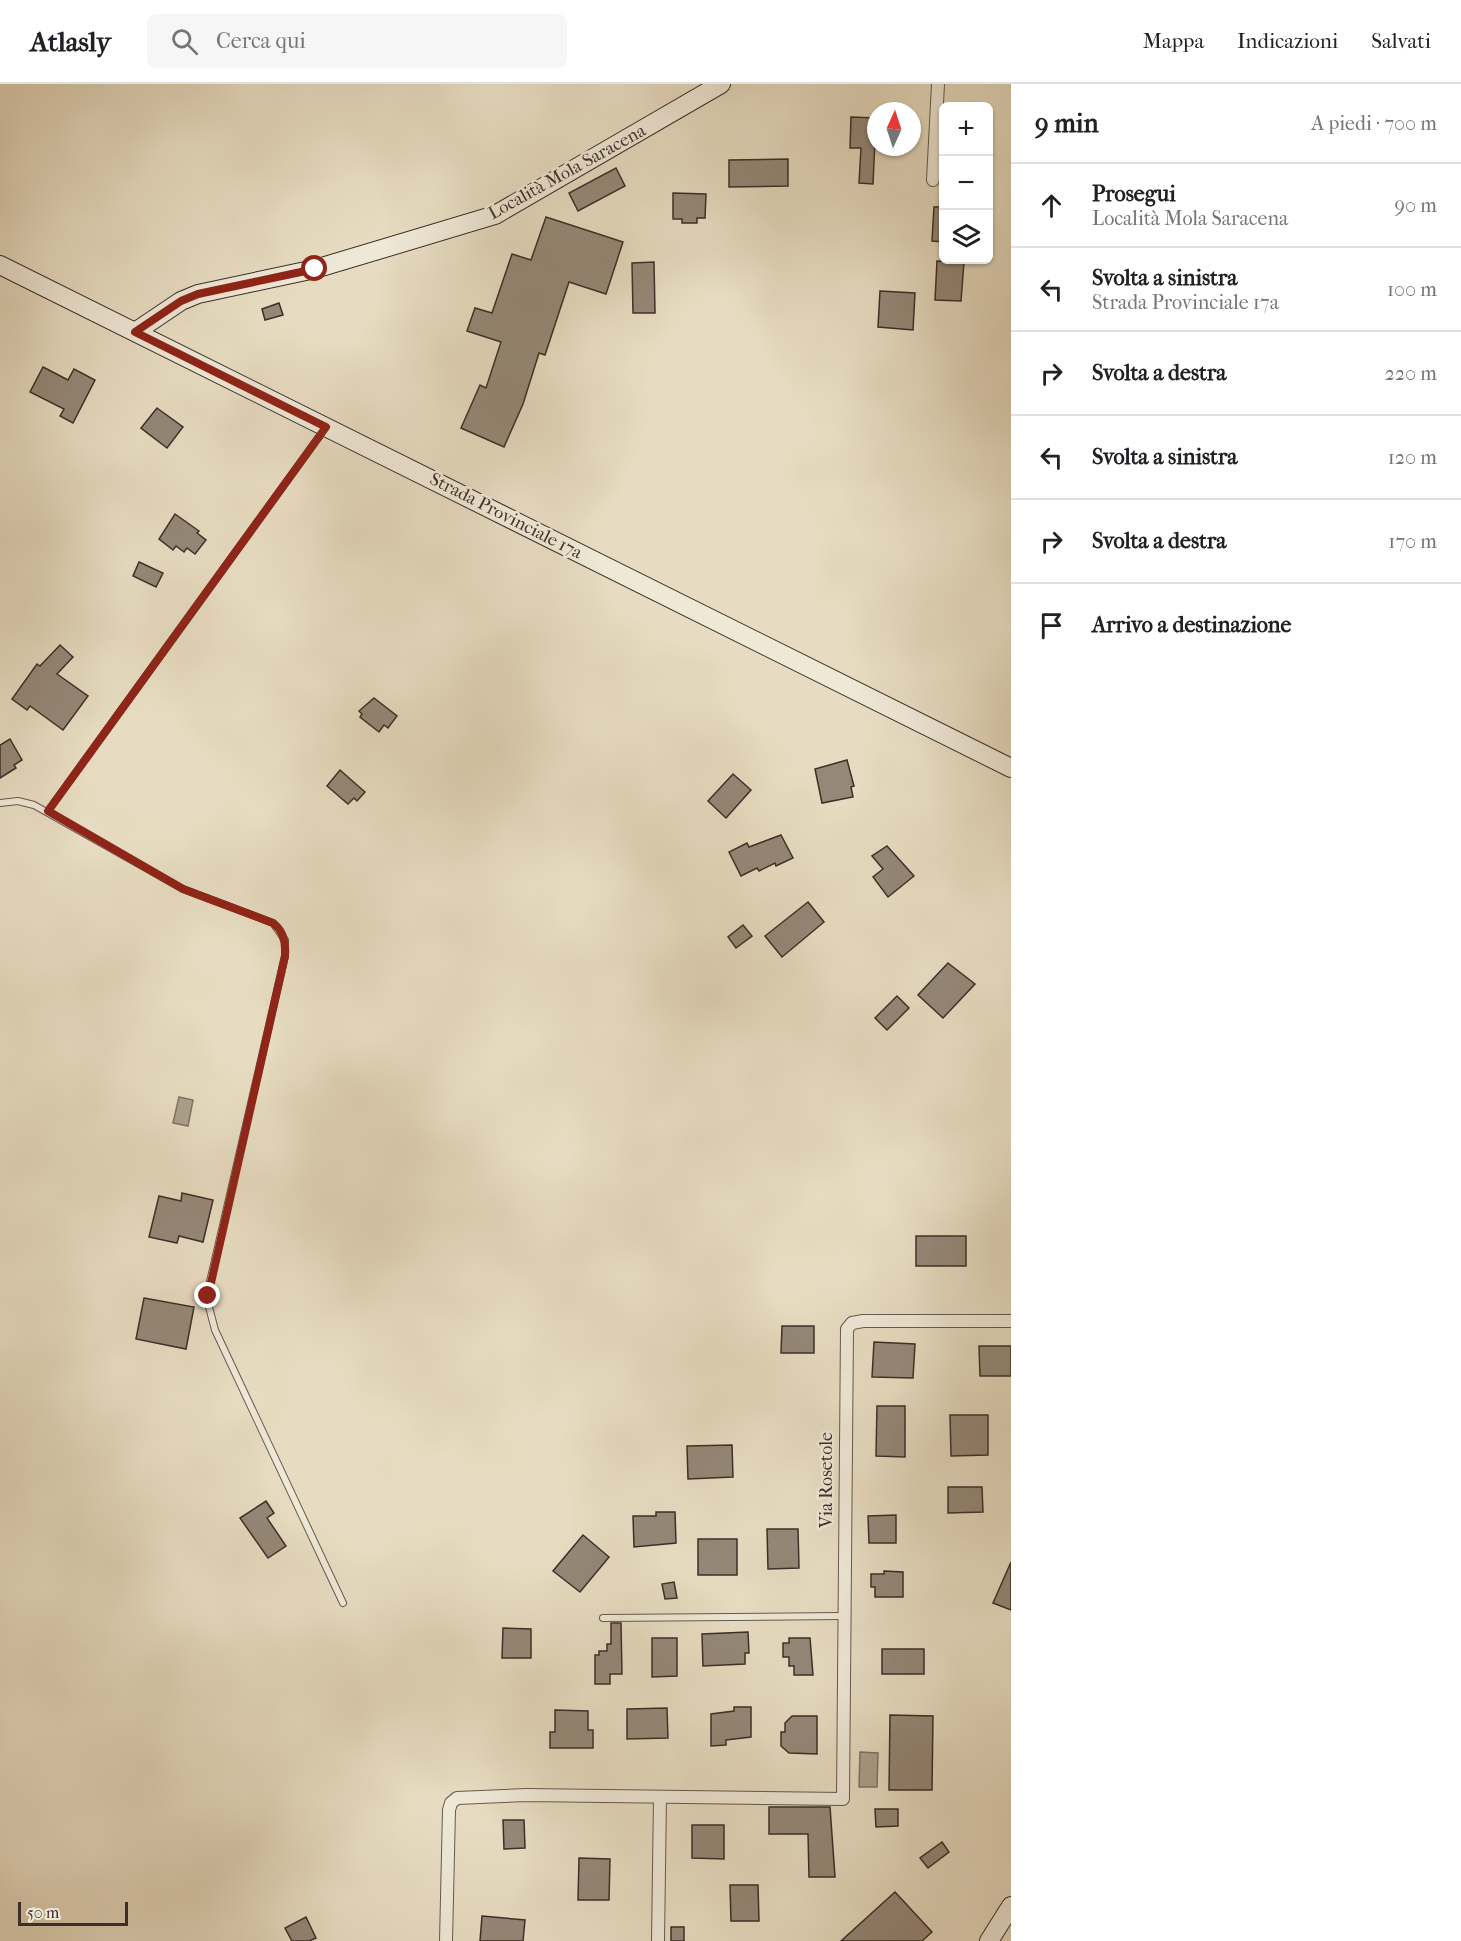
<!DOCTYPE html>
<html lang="it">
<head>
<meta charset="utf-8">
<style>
	body { margin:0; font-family:"IM FELL French Canon",serif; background:#f6f6f6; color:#202124 }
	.controls { position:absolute; right:18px; top:18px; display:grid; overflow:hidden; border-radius:9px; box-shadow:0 2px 4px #0004 }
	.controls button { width:54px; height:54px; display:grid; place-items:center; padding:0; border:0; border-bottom:2px solid #e0e0e0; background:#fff; color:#202124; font:30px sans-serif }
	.compass { position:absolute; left:867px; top:18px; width:54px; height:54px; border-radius:50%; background:#fff; box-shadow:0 2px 4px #0004; rotate:3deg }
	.scale { position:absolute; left:18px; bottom:15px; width:110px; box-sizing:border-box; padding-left:6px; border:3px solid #3c2e29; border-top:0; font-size:16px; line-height:21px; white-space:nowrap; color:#3c2e29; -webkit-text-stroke:4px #efe8d7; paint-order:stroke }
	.stop { position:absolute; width:18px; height:18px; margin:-14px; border:4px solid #8f2418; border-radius:50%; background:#fff }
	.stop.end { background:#8f2418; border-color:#fff; box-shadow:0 2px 6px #0008 }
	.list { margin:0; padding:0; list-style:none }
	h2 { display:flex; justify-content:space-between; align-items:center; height:78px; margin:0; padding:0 24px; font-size:26px }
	h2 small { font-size:20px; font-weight:400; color:#757577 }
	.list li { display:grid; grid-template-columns:39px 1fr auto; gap:18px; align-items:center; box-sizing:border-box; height:84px; padding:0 24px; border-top:2px solid #e0e0e0 }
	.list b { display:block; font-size:22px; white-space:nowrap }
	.list p { margin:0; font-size:20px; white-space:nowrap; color:#757577 }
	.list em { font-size:20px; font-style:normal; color:#757577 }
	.icon { flex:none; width:33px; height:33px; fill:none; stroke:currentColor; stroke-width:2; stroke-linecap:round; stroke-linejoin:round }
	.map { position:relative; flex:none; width:1011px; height:1857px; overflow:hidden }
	header { display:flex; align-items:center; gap:36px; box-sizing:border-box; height:84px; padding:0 30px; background:#fff; border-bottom:2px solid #e0e0e0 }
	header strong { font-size:28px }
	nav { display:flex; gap:33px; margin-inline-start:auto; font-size:21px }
	.search { width:420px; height:54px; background:#f6f6f6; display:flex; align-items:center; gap:15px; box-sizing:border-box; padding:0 21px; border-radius:9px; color:#757577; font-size:22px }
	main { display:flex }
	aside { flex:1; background:#fff }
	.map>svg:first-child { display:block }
	.water { fill:#ada18d; stroke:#807365; stroke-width:1.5 }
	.building { fill:#958878; stroke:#3c2e29; stroke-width:1.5 }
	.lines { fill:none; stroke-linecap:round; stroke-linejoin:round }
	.lane-casing { stroke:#675a4f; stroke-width:8 }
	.street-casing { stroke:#675a4f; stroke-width:14 }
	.secondary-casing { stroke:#3c2e29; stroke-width:20 }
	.lane { stroke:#efe8d7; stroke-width:6 }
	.street { stroke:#efe8d7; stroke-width:12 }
	.secondary { stroke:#efe8d7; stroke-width:18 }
	.route { stroke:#8f2418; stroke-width:8 }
	.labels { text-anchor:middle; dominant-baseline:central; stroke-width:5; stroke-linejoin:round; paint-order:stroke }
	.street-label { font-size:18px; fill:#3c2e29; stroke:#efe8d7 }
</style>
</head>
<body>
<header>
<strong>Atlasly</strong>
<div class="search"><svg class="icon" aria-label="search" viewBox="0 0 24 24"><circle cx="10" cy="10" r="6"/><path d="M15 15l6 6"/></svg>Cerca qui</div>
<nav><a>Mappa</a><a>Indicazioni</a><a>Salvati</a></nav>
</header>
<main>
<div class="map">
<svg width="1011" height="1857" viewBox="0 0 1011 1857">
	<rect width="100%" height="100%" fill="#e7dcc1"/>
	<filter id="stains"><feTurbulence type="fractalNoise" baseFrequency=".00333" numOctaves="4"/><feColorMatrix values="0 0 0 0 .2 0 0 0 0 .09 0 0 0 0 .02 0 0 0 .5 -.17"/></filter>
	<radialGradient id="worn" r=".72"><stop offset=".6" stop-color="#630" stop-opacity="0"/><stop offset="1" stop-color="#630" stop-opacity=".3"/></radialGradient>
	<!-- water -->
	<g class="water">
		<polygon points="179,1013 193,1016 188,1042 173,1039"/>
		<polygon points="860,1668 878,1669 877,1703 859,1703"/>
	</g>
	<!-- building -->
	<g class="building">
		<polygon points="851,33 876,34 873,100 859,99 861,64 850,64"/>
		<polygon points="788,75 788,102 729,103 729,76"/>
		<polygon points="616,84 625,102 578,127 569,109"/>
		<polygon points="673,109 706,110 705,134 697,134 697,139 682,139 682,135 673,135"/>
		<polygon points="934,123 944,123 944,158 932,157"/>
		<polygon points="546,133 623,158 606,210 569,198 545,271 539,269 523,320 504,363 461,344 480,301 486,304 501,258 467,247 475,224 492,229 512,170 531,176"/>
		<polygon points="937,177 964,178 961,217 935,216"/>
		<polygon points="654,178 655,229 633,229 632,179"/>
		<polygon points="880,207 915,209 913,246 878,243"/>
		<polygon points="279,219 283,231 265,236 262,225"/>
		<polygon points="43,283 68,296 74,285 95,296 73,339 60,332 64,325 30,308"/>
		<polygon points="157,324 183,343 167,364 141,344"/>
		<polygon points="175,430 199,447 197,449 206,456 195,470 187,464 184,468 176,462 173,466 159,455"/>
		<polygon points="139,478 163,489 156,503 133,492"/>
		<polygon points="60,561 73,573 57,590 88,612 63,646 30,622 27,626 12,615 37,580 40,582"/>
		<polygon points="374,614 397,632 388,644 384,641 379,648 360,633 362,630 359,627"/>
		<polygon points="10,655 22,676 14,681 16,684 0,694 0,661"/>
		<polygon points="847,676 854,702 851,703 853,713 822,719 815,685"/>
		<polygon points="340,686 365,708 357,717 354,714 348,720 327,702"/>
		<polygon points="733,690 751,706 726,734 708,717"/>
		<polygon points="781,751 793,774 776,782 775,779 759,787 757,784 741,792 729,768 747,759 749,763"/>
		<polygon points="887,762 914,792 888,813 873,793 883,785 872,772"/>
		<polygon points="808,818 824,838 782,873 765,852"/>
		<polygon points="743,841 752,852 736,864 728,853"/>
		<polygon points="948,879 975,900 943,934 918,911"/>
		<polygon points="897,912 909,924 887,946 875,934"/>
		<polygon points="182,1109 213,1116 203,1158 179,1152 177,1159 149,1153 159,1112 181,1117"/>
		<rect x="916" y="1152" width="50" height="30"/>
		<polygon points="144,1214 194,1223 186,1265 136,1255"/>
		<polygon points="782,1242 814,1242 814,1269 781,1269"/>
		<polygon points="874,1258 915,1260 913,1294 872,1293"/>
		<polygon points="979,1262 1011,1262 1011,1292 980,1292"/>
		<polygon points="877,1322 905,1322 905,1373 876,1372"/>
		<polygon points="950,1331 988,1331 988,1371 951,1372"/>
		<polygon points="732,1361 733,1393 688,1395 687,1362"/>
		<polygon points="948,1403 982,1403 983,1428 948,1429"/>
		<polygon points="266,1417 274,1429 267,1434 286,1462 268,1474 240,1434"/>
		<polygon points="656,1428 675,1428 676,1459 634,1463 633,1432 656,1432"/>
		<polygon points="896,1431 896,1459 869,1459 868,1432"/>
		<polygon points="767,1445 798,1445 799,1484 768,1485"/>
		<polygon points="583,1451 609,1473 580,1508 553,1487"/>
		<rect x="698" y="1455" width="39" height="36"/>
		<polygon points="1011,1478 1011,1526 993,1519"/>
		<polygon points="884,1487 903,1488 903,1513 875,1513 875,1503 871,1503 871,1490 884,1490"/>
		<polygon points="674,1498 677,1514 665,1515 662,1500"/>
		<polygon points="611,1539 621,1539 622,1590 610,1590 610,1600 595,1600 595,1571 599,1571 599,1567 607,1567 607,1560 611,1560"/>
		<polygon points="503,1544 531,1545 531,1574 502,1574"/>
		<polygon points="748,1548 749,1569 745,1569 745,1580 703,1582 702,1550"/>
		<polygon points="652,1554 677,1554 677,1592 652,1593"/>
		<polygon points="789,1554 810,1554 813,1591 794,1591 794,1582 789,1582 789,1573 783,1573 783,1559 789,1559"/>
		<rect x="882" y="1565" width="42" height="25"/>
		<polygon points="734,1623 751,1623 751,1653 726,1656 726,1661 711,1662 711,1630 734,1627"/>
		<polygon points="667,1624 668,1654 627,1655 627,1625"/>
		<polygon points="555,1626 588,1627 588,1646 593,1646 593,1664 550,1664 550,1648 555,1648"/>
		<polygon points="890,1631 933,1632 932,1706 889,1706"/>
		<polygon points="792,1632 817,1632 817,1670 789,1669 781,1662 781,1648 785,1648 785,1639"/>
		<polygon points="769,1723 830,1723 835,1793 809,1793 808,1750 769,1750"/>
		<polygon points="875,1725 898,1725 898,1742 876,1743"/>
		<polygon points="503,1736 524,1736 525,1764 504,1765"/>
		<polygon points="692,1741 724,1741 724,1775 692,1774"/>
		<polygon points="942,1758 949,1768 928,1784 920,1774"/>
		<polygon points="579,1774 610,1775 609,1816 578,1816"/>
		<polygon points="730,1801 758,1801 759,1837 731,1837"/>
		<polygon points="895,1808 932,1848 922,1857 841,1857"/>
		<polygon points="482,1832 525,1836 523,1857 480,1857"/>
		<polygon points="306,1833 316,1854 309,1857 292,1857 285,1844"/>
		<rect x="671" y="1843" width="13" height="14"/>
	</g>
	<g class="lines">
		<!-- lane casing -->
		<g class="lane-casing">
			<g id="lane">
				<polyline points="0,719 18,717 34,721 183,805 273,839 285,856 285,872 209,1202 209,1223 215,1246 343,1519"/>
				<polyline points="48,727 324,346"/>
				<polyline points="603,1534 844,1532"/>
			</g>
		</g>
		<!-- street casing -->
		<g class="street-casing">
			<g id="street">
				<polyline points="933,96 938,0"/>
				<polyline points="446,1857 449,1726 451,1719 457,1714 526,1711 843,1715 847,1245 852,1239 863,1237 1011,1237"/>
				<polyline points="658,1857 660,1713"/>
			</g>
		</g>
		<!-- secondary casing -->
		<g class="secondary-casing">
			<g id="secondary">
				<polyline points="0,181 1011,684"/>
				<polyline points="135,248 181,217 198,210 315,185 495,131 721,0"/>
				<polyline points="989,1857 1011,1822"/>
			</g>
		</g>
		<!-- lane -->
		<use href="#lane" class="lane"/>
		<!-- street -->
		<use href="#street" class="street"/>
		<!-- secondary -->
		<use href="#secondary" class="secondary"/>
	</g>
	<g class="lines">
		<!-- route -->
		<path class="route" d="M208,1212L285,872C286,859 284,847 273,839L183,805L48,727L326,343L135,248L181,217L198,210L315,185"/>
	</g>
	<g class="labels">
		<!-- street labels -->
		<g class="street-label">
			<text transform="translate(567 88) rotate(-29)">Località Mola Saracena</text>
			<text transform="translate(506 432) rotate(27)">Strada Provinciale 17a</text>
			<text transform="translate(826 1396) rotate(-90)">Via Rosetole</text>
		</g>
	</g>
	<rect width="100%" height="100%" filter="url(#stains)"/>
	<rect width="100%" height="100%" fill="url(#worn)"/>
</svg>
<div class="controls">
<button>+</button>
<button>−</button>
<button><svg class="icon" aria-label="layers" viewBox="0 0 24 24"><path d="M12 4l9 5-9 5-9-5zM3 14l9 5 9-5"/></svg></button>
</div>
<svg class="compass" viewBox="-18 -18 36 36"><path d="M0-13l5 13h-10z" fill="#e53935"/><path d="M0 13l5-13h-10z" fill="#757577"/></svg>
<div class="scale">50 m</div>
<div class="stop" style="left:315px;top:185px"></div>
<div class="stop end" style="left:208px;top:1212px"></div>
</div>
<aside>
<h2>9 min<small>A piedi · 700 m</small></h2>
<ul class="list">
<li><svg class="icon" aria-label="ahead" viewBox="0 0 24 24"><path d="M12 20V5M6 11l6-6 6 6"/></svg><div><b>Prosegui</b><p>Località Mola Saracena</p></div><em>90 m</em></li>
<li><svg class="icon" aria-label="left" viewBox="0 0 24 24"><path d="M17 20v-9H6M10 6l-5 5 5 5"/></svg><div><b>Svolta a sinistra</b><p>Strada Provinciale 17a</p></div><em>100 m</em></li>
<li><svg class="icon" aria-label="right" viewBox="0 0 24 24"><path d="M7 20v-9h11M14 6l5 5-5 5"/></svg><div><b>Svolta a destra</b></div><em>220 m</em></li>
<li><svg class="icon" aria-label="left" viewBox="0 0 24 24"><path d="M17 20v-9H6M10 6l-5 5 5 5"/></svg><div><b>Svolta a sinistra</b></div><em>120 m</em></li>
<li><svg class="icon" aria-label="right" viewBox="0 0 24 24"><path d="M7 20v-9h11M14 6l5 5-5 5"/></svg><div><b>Svolta a destra</b></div><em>170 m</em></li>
<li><svg class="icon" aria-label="arrive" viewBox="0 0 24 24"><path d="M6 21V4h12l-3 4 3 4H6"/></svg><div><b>Arrivo a destinazione</b></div></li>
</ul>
</aside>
</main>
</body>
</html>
